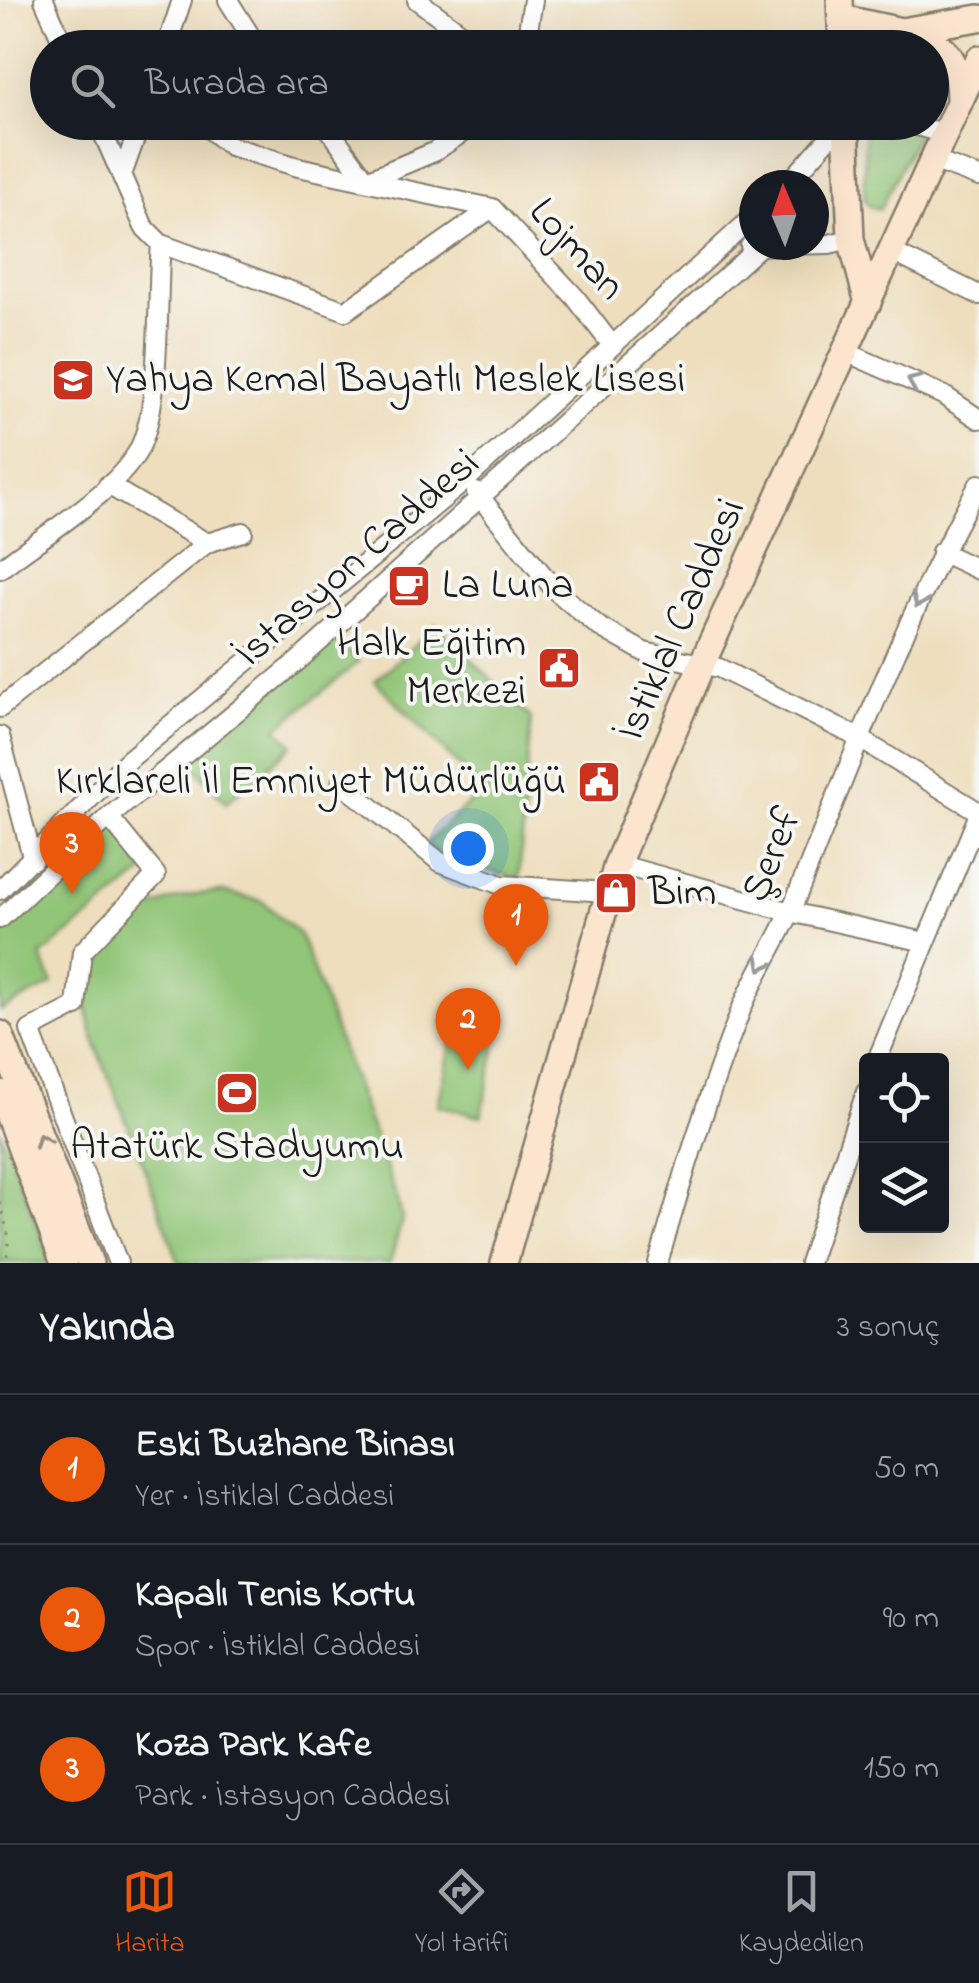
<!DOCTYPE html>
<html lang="tr">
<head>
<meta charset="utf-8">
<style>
	body { margin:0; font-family:"Indie Flower",sans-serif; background:#242831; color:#f1f3f6 }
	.controls { position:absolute; right:30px; bottom:30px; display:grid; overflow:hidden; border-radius:10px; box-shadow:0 10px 40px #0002 }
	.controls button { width:90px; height:90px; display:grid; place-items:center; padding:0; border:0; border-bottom:2px solid #363941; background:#171b24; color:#f1f3f6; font:50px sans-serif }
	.compass { position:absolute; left:739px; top:170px; width:90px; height:90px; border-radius:50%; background:#171b24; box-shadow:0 10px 40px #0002; rotate:358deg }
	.you { position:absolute; left:468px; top:848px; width:35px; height:35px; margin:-25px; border:8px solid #fff; border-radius:50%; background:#1a73e8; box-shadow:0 0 0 15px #1a73e833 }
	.badge { display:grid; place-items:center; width:65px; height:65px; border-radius:50%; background:#ea580c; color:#fff; font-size:32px; font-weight:700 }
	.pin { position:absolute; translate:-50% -82px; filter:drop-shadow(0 2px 5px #0008) }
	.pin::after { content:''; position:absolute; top:52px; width:35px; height:30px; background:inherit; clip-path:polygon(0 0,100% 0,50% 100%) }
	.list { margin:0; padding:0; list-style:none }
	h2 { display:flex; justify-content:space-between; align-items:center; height:130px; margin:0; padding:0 40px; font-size:42px }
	h2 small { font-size:32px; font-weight:400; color:#9ea1a6 }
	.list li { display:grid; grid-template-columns:65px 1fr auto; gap:30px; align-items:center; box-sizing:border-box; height:150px; padding:0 40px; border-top:2px solid #363941 }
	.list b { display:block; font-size:38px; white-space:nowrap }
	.list p { margin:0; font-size:32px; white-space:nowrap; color:#9ea1a6 }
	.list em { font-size:32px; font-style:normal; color:#9ea1a6 }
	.icon { flex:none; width:55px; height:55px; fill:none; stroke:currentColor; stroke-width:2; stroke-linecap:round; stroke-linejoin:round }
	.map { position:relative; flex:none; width:979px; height:1263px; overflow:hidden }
	.search { position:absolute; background:#171b24; box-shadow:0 10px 40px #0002; left:30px; right:30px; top:30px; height:110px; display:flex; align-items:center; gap:25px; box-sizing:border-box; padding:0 35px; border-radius:55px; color:#9ea1a6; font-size:38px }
	.sheet { height:580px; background:#171b24 }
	nav { display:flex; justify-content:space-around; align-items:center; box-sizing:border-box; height:140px; border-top:2px solid #363941; background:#171b24; font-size:28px; color:#9ea1a6 }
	nav a { display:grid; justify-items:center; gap:5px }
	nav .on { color:#ea580c }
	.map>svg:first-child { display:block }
	.green { fill:#91c577; stroke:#56704a; stroke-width:2.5 }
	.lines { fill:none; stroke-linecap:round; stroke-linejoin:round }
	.street-casing { stroke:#857d6c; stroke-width:22 }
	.secondary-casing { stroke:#857d6c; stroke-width:30 }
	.path { stroke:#857d6c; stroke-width:2.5; stroke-dasharray:2.5 8; stroke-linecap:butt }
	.street { stroke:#fff; stroke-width:18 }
	.secondary { stroke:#fbe5cf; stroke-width:25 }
	.oneway { stroke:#999 }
	.oneway2 { stroke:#978b7e }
	.labels { text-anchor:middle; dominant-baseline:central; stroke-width:8; stroke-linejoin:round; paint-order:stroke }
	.street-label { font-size:42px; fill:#1c1c1c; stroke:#f6f6f2 }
	.poi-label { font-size:42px; fill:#1c1c1c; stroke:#f6f6f2; text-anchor:start }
</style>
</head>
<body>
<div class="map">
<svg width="979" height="1263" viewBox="0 0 979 1263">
	<rect width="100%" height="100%" fill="#f6f6f2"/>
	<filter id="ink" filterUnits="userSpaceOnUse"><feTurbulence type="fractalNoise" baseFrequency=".01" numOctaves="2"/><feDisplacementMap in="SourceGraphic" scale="20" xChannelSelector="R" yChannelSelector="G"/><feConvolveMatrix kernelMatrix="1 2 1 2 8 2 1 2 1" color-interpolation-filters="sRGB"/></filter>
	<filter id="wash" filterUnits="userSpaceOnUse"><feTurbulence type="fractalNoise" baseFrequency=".0048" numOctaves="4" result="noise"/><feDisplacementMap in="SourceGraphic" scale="40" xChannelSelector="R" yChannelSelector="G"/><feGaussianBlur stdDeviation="2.25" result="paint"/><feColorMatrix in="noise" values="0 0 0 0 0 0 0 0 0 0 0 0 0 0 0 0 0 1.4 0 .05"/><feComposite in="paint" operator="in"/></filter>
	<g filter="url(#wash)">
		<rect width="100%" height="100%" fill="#eedebd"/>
		<!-- green -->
		<g class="green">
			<polygon points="865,123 923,123 880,209 869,206 864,198"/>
			<polygon points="436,625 531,718 519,879 452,861 426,844 483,790 375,681"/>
			<polygon points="330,633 359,662 277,728 293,745 226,803 184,755"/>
			<polygon points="109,817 148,869 41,956 53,984 0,1011 0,919"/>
			<path d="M223,892L262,901L300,935L398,1201L402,1219L390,1263H179C160,1210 141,1158 120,1105C107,1071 84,1027 86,989C89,925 169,892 223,892Z"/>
			<polygon points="458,1013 501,1022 481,1116 438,1105"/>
			<polygon points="0,1130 52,1263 0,1263"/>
		</g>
	</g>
	<g filter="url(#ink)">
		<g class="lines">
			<!-- street casing -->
			<g class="street-casing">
				<g id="street">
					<polyline points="44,0 65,48"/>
					<polyline points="228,0 258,48"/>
					<polyline points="417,0 482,48"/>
					<polyline points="166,48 182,0"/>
					<polyline points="525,48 533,0"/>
					<polyline points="201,122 230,146 298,167 492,208 575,297 611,344"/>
					<polyline points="324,122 366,180"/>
					<polyline points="902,122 942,133"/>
					<polyline points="930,159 979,177"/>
					<polyline points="122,175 141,122"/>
					<polyline points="367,180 434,152 478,122"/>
					<polyline points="787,185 843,122"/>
					<polyline points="161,244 346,311 492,208"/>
					<polyline points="750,246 829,244 851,239"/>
					<polyline points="890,251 979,295"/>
					<polyline points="846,352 943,395 979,419"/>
					<polyline points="108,485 207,543 243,532"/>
					<polyline points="476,492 555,590 598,626 644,652 719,668 857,737 979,812"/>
					<polyline points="941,552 979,570"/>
					<path d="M0,569C41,537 107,498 135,456C163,415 156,296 161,244L144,227L98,122"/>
					<polyline points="0,708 207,543"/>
					<polyline points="0,736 33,860"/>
					<polyline points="341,783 440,862 501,885 607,892"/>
					<polyline points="109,817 156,875 82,952 76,1006 30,1030 118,1263"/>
					<polyline points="617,864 790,912 925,942"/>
					<polyline points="0,890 127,761 466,480 754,216"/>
					<polyline points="0,919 109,817 298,661 759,247"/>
					<polyline points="877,1060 979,814"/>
					<path d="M658,1263C683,1177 708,1093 741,1010C755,975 777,943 792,908C850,764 903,620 979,484"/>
					<polyline points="809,1263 866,1092"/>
				</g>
			</g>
			<!-- secondary casing -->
			<g class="secondary-casing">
				<g id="secondary">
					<polyline points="840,0 842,48"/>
					<polyline points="841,18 901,31 979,18"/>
					<path d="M903,32C946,45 958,53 959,99"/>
					<polyline points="846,122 851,239 868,303"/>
					<polyline points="0,1034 90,1263"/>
					<polyline points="0,1093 64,1263"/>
					<polyline points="504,1263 617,864 701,666 979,59"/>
				</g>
			</g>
			<!-- path -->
			<polyline class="path" points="0,1202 9,1238 6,1263"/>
			<!-- street -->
			<use href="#street" class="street"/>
			<!-- secondary -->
			<use href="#secondary" class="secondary"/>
		</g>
		<!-- one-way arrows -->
		<defs><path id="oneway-chevron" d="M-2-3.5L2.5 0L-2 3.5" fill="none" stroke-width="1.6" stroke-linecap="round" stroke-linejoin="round" transform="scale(2.5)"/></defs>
		<g class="oneway">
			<use href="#oneway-chevron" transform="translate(914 382) rotate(-157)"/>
			<use href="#oneway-chevron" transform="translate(919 601) rotate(114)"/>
			<use href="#oneway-chevron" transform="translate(763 964) rotate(117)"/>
		</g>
		<use class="oneway2" href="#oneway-chevron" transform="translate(42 1140) rotate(-111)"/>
	</g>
	<!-- icons -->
	<defs>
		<g id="school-square" transform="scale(2.25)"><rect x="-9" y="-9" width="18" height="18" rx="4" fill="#c8321e" stroke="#f6f6f2"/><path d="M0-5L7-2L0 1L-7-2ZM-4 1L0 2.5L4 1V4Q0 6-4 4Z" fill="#fff"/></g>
		<g id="cafe-square" transform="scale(2.25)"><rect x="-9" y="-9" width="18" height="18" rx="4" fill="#c8321e" stroke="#f6f6f2"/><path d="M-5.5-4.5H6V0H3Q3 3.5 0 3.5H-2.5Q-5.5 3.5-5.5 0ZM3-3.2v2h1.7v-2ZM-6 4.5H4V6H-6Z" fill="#fff"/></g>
		<g id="civic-square" transform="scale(2.25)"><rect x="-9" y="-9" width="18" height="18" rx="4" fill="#c8321e" stroke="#f6f6f2"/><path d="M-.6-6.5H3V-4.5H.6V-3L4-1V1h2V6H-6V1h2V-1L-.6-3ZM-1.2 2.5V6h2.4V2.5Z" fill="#fff"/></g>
		<g id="shop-square" transform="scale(2.25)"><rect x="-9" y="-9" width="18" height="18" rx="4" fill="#c8321e" stroke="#f6f6f2"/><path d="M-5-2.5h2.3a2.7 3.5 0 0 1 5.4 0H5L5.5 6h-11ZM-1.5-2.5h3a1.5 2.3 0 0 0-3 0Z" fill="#fff"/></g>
		<g id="stadium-square" transform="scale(2.25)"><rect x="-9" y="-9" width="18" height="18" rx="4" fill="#c8321e" stroke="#f6f6f2"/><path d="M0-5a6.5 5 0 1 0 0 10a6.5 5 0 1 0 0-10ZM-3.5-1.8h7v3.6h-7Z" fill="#fff"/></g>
	</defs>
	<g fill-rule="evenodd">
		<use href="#school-square" x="73" y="380"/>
		<use href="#cafe-square" x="409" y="586"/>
		<use href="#civic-square" x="559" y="668"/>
		<use href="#civic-square" x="599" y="782"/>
		<use href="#shop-square" x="616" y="893"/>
		<use href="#stadium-square" x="237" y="1093"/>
	</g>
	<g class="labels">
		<!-- street labels -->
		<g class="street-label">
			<text transform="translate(576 250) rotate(48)">Lojman</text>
			<text transform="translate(358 559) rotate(-41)">İstasyon Caddesi</text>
			<text transform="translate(682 620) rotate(-66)">İstiklal Caddesi</text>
			<text transform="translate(773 855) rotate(-68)">Şeref</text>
		</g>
		<!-- poi labels -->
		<g class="poi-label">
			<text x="106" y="380">Yahya Kemal Bayatlı Meslek Lisesi</text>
			<text x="442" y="586">La Luna</text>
			<text x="526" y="644" text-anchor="end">Halk Eğitim<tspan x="526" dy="48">Merkezi</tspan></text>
			<text x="566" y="782" text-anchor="end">Kırklareli İl Emniyet Müdürlüğü</text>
			<text x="648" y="893">Bim</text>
			<text x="237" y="1147" text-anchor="middle">Atatürk Stadyumu</text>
		</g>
	</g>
</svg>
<div class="controls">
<button><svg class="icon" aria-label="locate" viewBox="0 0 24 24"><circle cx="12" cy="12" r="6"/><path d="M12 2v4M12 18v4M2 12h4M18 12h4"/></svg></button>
<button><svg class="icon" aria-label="layers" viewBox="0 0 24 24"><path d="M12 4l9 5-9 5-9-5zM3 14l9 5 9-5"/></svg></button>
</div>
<svg class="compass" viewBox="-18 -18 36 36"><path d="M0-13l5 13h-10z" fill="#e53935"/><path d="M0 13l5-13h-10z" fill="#9ea1a6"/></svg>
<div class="you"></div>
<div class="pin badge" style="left:516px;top:966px">1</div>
<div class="pin badge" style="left:468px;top:1070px">2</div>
<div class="pin badge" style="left:72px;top:894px">3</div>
<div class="search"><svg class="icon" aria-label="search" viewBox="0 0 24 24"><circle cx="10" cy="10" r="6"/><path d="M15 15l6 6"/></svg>Burada ara</div>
</div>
<section class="sheet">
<h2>Yakında<small>3 sonuç</small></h2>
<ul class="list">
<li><span class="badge">1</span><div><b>Eski Buzhane Binası</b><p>Yer · İstiklal Caddesi</p></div><em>50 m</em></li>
<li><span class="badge">2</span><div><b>Kapalı Tenis Kortu</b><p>Spor · İstiklal Caddesi</p></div><em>90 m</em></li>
<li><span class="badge">3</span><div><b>Koza Park Kafe</b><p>Park · İstasyon Caddesi</p></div><em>150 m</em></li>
</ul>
</section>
<nav>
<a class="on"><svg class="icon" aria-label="map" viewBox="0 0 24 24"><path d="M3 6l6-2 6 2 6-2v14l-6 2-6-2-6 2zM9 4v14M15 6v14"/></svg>Harita</a>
<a><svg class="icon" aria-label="directions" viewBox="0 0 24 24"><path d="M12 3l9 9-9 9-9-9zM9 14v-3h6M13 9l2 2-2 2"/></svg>Yol tarifi</a>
<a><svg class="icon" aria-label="saved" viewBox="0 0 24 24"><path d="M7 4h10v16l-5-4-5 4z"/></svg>Kaydedilen</a>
</nav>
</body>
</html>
